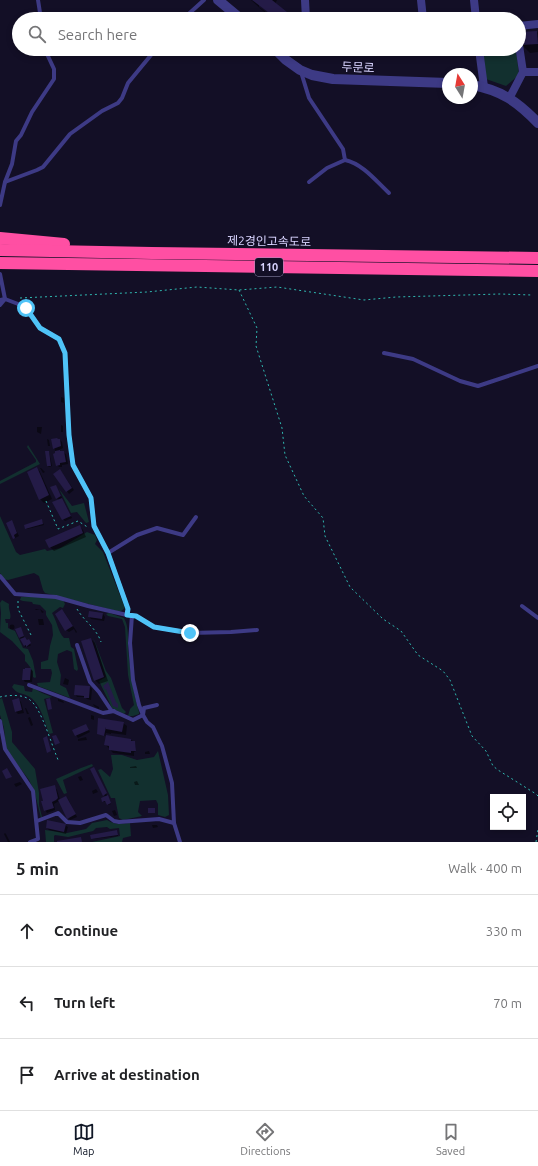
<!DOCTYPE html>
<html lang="en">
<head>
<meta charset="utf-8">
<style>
	body { margin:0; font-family:Ubuntu,"Noto Sans KR",sans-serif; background:#f6f6f6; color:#202124 }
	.controls { position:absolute; right:12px; bottom:12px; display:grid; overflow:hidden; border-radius:0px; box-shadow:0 2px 6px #0003 }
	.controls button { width:36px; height:36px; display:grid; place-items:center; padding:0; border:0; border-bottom:1px solid #e0e0e0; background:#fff; color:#202124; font:20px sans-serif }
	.compass { position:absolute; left:442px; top:68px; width:36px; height:36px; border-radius:50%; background:#fff; box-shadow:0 2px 6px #0003; rotate:349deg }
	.stop { position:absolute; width:12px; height:12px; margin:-9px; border:3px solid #4fc3f7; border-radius:50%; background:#fff }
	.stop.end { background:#4fc3f7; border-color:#fff; box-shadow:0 1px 4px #0008 }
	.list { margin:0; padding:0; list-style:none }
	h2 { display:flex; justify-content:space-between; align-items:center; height:52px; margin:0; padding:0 16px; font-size:17px }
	h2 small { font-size:13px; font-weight:400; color:#757577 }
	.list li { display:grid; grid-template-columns:26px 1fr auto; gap:12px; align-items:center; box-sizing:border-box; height:72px; padding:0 16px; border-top:1px solid #e0e0e0 }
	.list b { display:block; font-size:15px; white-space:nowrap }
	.list em { font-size:13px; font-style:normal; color:#757577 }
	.icon { flex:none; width:22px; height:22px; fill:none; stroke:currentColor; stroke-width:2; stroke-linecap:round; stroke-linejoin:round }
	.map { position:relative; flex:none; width:538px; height:842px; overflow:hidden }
	.search { position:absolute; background:#fff; box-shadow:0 2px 6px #0003; left:12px; right:12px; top:12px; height:44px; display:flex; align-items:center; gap:10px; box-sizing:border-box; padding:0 14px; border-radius:22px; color:#757577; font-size:15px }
	.sheet { height:268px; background:#fff }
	nav { display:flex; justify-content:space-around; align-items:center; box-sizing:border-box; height:56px; border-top:1px solid #e0e0e0; background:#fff; font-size:11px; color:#757577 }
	nav a { display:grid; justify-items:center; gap:2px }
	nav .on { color:#111827 }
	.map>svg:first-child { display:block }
	.green { fill:#12302f }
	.shadow { fill:#0007 }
	.building { fill:#241b47 }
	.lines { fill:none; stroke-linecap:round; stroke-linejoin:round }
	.path { stroke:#2fb8b0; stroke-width:1; stroke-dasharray:2 3; stroke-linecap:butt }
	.service { stroke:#3d3a85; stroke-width:4 }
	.minor { stroke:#3d3a85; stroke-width:8 }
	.tertiary { stroke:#3d3a85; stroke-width:10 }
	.motorway { stroke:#ff4fa3; stroke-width:12 }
	.route { stroke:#4fc3f7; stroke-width:5 }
	.labels { text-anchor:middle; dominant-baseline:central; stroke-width:3; stroke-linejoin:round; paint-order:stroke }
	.shield { fill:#130f26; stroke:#9e99be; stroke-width:1 }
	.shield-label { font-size:11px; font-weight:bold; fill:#d9d4ff }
	.street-label { font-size:12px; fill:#d9d4ff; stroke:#130f26 }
</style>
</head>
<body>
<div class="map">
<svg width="538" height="842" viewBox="0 0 538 842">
	<rect width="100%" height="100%" fill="#130f26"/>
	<!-- green -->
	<g class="green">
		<polygon points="483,49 516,49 519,75 506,86 486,79"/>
		<polygon points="28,445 40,464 0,484 0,481 36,462 36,460 27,447"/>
		<polygon points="59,489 72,506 84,503 89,522 86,523 77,512 71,513"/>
		<polygon points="0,516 16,552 20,555 45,549 47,551 60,548 87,532 95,535 97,540 95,544 103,552 125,608 121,611 117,611 45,593 43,590 39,576 34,573 8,580 4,579 0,573"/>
		<path d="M21,597H51L63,600L65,604L63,608L60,607L52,613C57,621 58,632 64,638H69L71,647L74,649L78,669L77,671L74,669L72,652L67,650L58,654L57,662L61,675L60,685L66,688L70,698L38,686L37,683L50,682L52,673L51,669H41V662L48,660L50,646L53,635L52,625L46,615V611L40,605L33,604L32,602L23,601L20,600Z"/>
		<path d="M2,600L9,604C8,610 12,614 10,619H5L6,623H8V628L15,631L23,648L28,649L33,661L36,677L35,678L33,677C33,670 30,666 25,661V655L12,641L0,632L1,613L0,603Z"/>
		<path d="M109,613L124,618C129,627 128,638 128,648C130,670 133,691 139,712V714L133,716H128L130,709L134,705L128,675L125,627L122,619L108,616L106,614Z"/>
		<polygon points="93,637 106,671 111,678 122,708 126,712 124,714 112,708 99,681 106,677"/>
		<path d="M14,684L24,686L25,691L32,692L33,688L42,693L52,697L44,699L53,733L49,734C45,722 40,702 28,696C20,692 18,695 12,687Z"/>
		<polygon points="2,698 12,732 12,742 35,769 39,793 39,805 42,817 41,818 34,790 29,780 6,749 4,728 0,715 0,699"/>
		<polygon points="158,751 168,795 169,815 165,817 158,815 158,804 156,800 140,801 138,812 142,816 123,820 119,818 115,798 111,798 98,770 101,769 110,777 113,769 111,755 122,755 137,760 154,757"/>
		<polygon points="92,764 93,766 63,780 67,793 64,794 56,779 81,768"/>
		<path d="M107,820C114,825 122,824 130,823L131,836L123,838L122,842H92L120,836L119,828L110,829L107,827L96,828L93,831L68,837L55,835L54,836V842H46L45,830L67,833L86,829L92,823Z"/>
	</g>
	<!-- shadow -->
	<g class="shadow">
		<polygon points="251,0 277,0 275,4 293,19 279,19 259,4 259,7 275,19 272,19"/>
		<polygon points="537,32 538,33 538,52 530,53 522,45"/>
		<polygon points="61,397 64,398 64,403 61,402"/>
		<polygon points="61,425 63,426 63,432 61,432"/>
		<polygon points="37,427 42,427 41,434 37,432"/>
		<polygon points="47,439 49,440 50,446 48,446"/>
		<polygon points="52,440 60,440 62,442 63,448 59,450 66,454 68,464 62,465 62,467 59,467 57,465 56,454"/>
		<polygon points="49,452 52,466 49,467 48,466"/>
		<polygon points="37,468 40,472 52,499 44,503 40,499 28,472"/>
		<polygon points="40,468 41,468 45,472 43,473"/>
		<polygon points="62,473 74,490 69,494 54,474"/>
		<polygon points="56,486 72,518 65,521 63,519 59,500 57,498"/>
		<polygon points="42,521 44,525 27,529 26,528"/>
		<polygon points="12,522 19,536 15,538 12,535"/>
		<polygon points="80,527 83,530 86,537 54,551 50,547"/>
		<polygon points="35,609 40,609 44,612 42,613 40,609 36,610"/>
		<polygon points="62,610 64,612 77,632 76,633 74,629 69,632 66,630"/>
		<polygon points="89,612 103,614 105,617 104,621 91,619 89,616"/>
		<polygon points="38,619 43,619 44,625 39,625"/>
		<circle cx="12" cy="627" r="2.5"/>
		<polygon points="21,629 24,637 31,645 30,646 25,647 20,638"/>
		<polygon points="91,639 95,643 108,681 99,684 95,680"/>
		<polygon points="30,669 33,671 32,682 25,682 23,679"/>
		<polygon points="65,678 69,680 68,685 63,684"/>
		<polygon points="90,687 92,689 91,700 87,699 85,697 77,697 75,694"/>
		<polygon points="58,699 63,701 64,703 58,701"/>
		<polygon points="19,700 21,702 24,713 18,714 16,712 13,701"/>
		<polygon points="93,704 99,707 99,709 94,706"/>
		<polygon points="25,708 26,708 29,714 27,714"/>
		<polygon points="91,715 94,716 94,720 91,719"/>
		<polygon points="30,717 33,725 31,726 28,718"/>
		<polygon points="123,723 127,726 126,735 111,733 111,734 106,733 105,736 131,740 135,742 136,751 134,752 134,756 113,753 106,745 107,736 98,734 98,727"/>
		<polygon points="86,725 90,732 78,738 76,735"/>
		<polygon points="86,737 87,740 78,741 78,739"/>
		<polygon points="149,751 150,754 145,754 145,752"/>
		<polygon points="136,766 137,768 130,768 130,767"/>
		<polygon points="95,769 111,804 108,805 106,802 103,802 102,799 106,797 104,795"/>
		<polygon points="81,776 83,780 80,781 78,777"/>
		<polygon points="137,781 139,785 135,785 134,782"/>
		<polygon points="20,782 22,784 16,787 14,784"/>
		<polygon points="55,788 57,790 60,800 66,797 68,799 77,817 70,820 59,801 54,804 55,810 47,813 45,810"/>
		<polygon points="96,789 98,792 93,794 92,791"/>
		<polygon points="115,810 117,815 114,816 112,811"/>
		<polygon points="65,825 68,827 66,834 49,830 47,828"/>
		<polygon points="152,825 157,825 158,827 153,828"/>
		<polygon points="117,831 118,836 92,839"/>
		<polygon points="5,833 6,834 10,842 8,842 4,834"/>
	</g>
	<!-- building -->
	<g class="building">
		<polygon points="252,0 272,0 287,12 282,19 277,19"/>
		<polygon points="537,31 538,44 521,45 520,32"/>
		<polygon points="57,438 58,439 60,439 61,446 53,449 51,439"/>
		<polygon points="60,450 60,451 64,451 66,462 60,463 60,465 56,466 53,454 55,453 55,451"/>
		<polygon points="45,451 49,451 51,466 47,466"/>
		<polygon points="37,467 49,495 39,500 27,472"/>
		<polygon points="60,469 72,488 66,492 53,474"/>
		<polygon points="56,485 61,496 56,499 50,487"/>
		<polygon points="62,498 71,516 62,520 52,502"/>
		<polygon points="42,519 43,524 25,529 24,525"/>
		<polygon points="12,520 17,533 14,535 15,538 13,539 6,523"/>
		<polygon points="80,525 83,533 49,548 45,540"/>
		<polygon points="62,609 73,626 65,631 55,614"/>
		<polygon points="89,611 103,613 102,619 88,617"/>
		<polygon points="21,627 24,636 19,638 15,629"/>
		<polygon points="25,637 27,640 29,639 31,643 26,647 26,645 24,646 20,639"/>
		<polygon points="91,638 104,677 94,681 81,641"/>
		<polygon points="25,668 31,668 30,680 22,680 23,669 25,669"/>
		<polygon points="108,682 116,702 118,704 118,708 113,706 106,689 105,690 103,686"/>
		<polygon points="75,685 90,686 89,698 84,698 84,696 74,695"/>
		<polygon points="19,698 22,710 15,712 12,700"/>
		<polygon points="50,698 52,709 48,710 46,699"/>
		<polygon points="98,718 124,722 122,732 106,729 106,727 104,736 97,734"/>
		<polygon points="86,724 89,730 75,736 72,730"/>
		<polygon points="56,735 60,743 55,745 52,736"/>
		<polygon points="106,735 131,739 131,741 135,741 136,751 131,751 131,753 109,750 109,746 104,745"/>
		<polygon points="47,736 51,751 47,753 43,738"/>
		<polygon points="94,767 107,793 103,796 90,769"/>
		<polygon points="7,768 12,777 6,779 2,771"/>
		<polygon points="55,785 58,798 56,800 52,802 54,808 44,811 41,801 43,801 40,789"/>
		<polygon points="108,795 111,803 107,805 105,801 102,802 101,798"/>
		<polygon points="66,796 76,814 67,819 58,800"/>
		<rect x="148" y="808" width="7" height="5"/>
		<polygon points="47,820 66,824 64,832 46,828"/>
		<polygon points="117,830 118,835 91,839 90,835"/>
		<polygon points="81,837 82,842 57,842 57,841"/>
	</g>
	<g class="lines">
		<!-- path -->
		<g class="path">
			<polyline points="239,290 257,328 256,346 282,428 285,455 304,496 323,518 325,536 350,587 383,619 401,631 418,655 443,671 450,680 472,736 486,751 493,766 498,770 536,794 538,796"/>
			<polyline points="20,298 147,292 197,287 239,290 277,287 364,300 396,297 500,294 532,295"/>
			<polyline points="46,501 58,529 78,521 89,528"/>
			<polyline points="18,601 18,609 31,635"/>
			<path d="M77,609C84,621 97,629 101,642"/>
			<path d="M0,697C9,695 23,694 30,700C42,709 52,747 59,762"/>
			<polyline points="536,842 538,829"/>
		</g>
		<!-- service -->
		<g class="service">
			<polyline points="38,0 41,19"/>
			<polyline points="183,19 204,0"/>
			<polyline points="301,72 309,98 343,149 345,160 327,168 309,182"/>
			<path d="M345,160C363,164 376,181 389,193"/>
			<polyline points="5,182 37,170 43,167 70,134 102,111 118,103 122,98 128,83 156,49"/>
			<polyline points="0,205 5,182 12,164 16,141 21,135 32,112 54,79 54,69 47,54 46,49"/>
			<polyline points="0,300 5,299 26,307 40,328 59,339 65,353 69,435 73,465 91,498 94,526 108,553 128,609 127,615 88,606 56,597 15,594 0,576"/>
			<polyline points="0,305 5,299 0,274"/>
			<polyline points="384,353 413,359 460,381 478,386 538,366"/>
			<polyline points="108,553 137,535 157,528 183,535 196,517"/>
			<polyline points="522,606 538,618"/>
			<polyline points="129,615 136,616 154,627 190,633 231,632 257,630"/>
			<polyline points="132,615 130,643 133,680 139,705 143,715 147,722 153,727 162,746 172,783 174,823 180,842"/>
			<polyline points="77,645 90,682 99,692 111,710 133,720 143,715 144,708 157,705"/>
			<polyline points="29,685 103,713 114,711"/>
			<polyline points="0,721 5,749 33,791 38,839 30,842"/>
			<polyline points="37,821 58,813 67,822 80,823 106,815 114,821 119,822 159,819 174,823"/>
		</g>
		<!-- minor -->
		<g class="minor">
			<polyline points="305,0 306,19"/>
			<polyline points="421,0 423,19"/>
			<polyline points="474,0 476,19"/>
			<polyline points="519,26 538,24"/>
			<polyline points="519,45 523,72"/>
			<polyline points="479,49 484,87"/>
			<polyline points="510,97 523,72 538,72"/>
		</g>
		<!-- tertiary -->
		<g class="tertiary">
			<polyline points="218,0 241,19"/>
			<polyline points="275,49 286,60 300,70 312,75 333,79 448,83"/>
			<path d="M472,85C501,90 518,102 538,123"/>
		</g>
		<!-- motorway -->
		<g class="motorway">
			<polyline points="0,238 64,244"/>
			<polyline points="0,250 152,253 538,258"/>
			<polyline points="0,263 538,271"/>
		</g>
	</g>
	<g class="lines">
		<!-- route -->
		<polyline class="route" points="26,308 40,328 59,339 65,353 69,435 73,465 91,498 94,526 108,553 128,609 127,615 136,616 154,627 190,633"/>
	</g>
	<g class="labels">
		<!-- shield labels -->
		<rect class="shield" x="255" y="258" width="28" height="18" rx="3"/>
		<g class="shield-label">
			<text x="269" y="267">110</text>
		</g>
		<!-- street labels -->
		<g class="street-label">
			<text transform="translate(358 67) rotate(3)">두문로</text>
			<text transform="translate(269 241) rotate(1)">제2경인고속도로</text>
		</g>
	</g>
</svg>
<div class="controls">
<button><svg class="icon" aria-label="locate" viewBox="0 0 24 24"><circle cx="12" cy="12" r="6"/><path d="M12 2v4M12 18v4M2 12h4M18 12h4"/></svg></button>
</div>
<svg class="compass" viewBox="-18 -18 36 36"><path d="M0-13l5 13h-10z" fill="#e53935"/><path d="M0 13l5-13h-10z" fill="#757577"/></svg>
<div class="stop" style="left:26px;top:308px"></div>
<div class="stop end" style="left:190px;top:633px"></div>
<div class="search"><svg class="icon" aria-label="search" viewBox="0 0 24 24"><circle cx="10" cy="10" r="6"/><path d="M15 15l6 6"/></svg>Search here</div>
</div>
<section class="sheet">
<h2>5 min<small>Walk · 400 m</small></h2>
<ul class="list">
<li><svg class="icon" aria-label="ahead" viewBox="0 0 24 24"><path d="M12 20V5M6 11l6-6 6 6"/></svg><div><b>Continue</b></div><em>330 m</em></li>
<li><svg class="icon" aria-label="left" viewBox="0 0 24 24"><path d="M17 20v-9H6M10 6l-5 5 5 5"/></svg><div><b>Turn left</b></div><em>70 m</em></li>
<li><svg class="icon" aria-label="arrive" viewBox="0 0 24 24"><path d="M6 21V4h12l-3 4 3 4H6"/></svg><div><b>Arrive at destination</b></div></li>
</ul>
</section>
<nav>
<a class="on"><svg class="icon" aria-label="map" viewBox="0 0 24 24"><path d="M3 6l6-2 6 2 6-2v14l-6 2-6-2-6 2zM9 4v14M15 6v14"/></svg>Map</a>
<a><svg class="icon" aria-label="directions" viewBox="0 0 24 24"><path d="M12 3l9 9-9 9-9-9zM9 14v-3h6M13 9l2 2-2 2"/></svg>Directions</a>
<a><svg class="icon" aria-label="saved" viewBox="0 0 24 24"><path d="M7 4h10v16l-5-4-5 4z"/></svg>Saved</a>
</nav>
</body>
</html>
